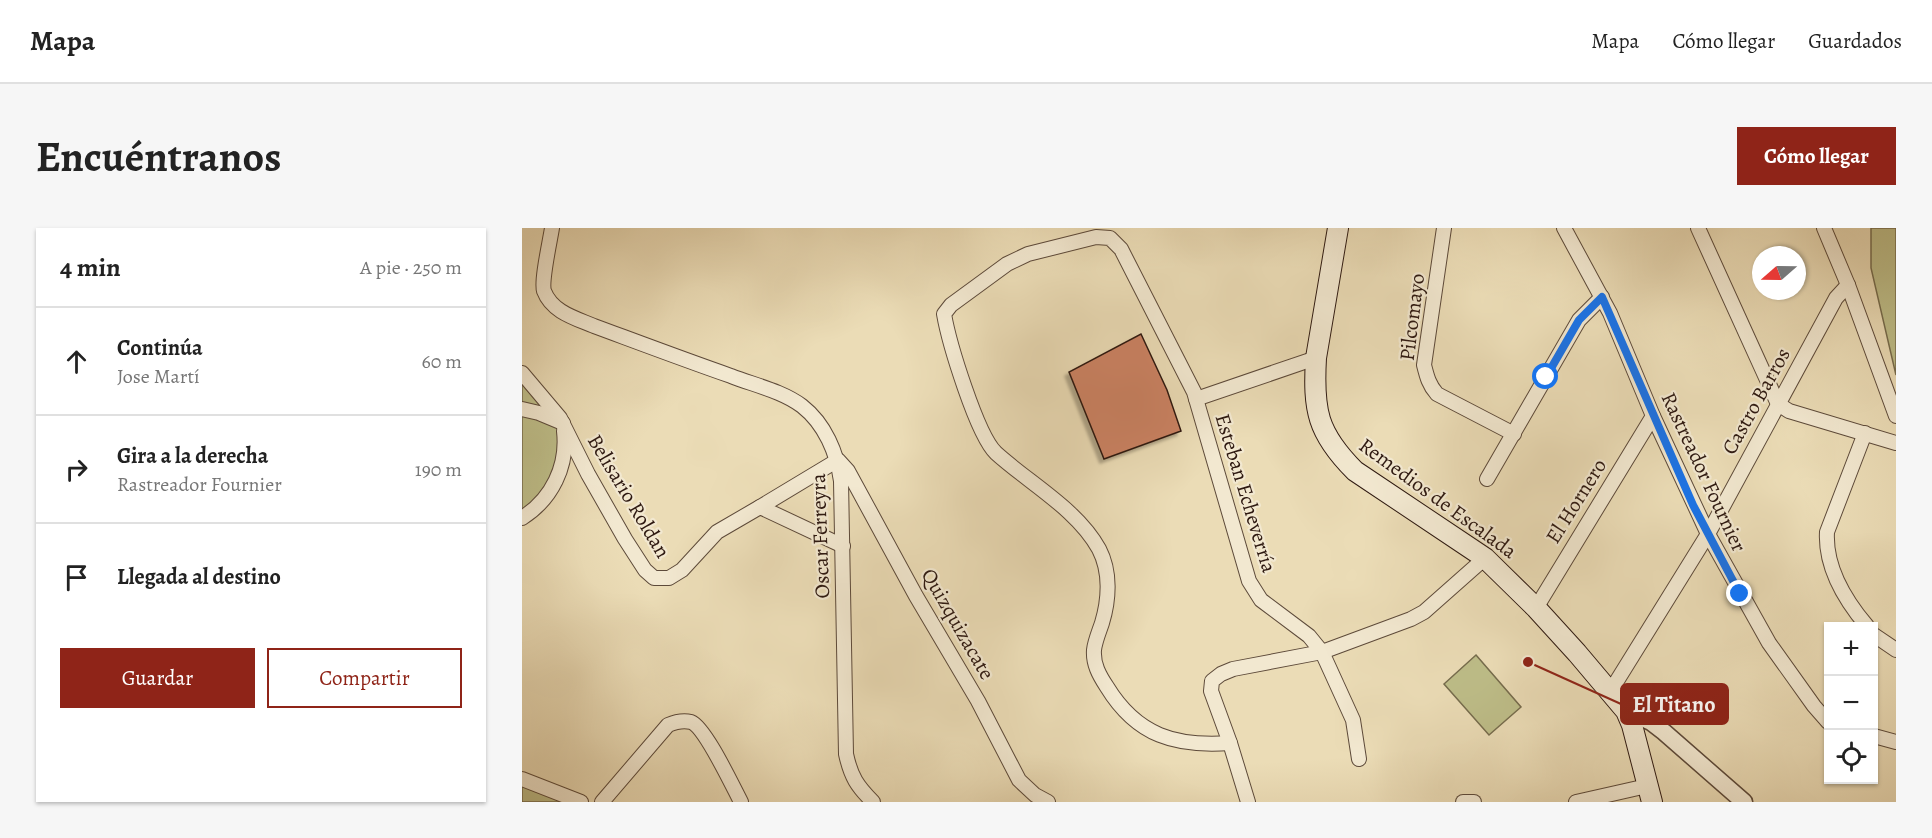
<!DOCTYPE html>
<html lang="es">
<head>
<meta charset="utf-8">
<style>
	body { margin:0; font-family:Alegreya,serif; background:#f6f6f6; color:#222 }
	.controls { position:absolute; right:18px; bottom:18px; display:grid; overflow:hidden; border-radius:0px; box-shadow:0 2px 4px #0004 }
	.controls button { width:54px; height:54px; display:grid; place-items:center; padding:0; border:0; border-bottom:2px solid #e0e0e0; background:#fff; color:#222; font:30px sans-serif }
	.compass { position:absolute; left:1230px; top:18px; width:54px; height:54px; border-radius:50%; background:#fff; box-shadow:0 2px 4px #0004; rotate:250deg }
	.stop { position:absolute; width:18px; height:18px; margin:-14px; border:4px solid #1a73e8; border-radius:50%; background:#fff }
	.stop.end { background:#1a73e8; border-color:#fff; box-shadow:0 2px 6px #0008 }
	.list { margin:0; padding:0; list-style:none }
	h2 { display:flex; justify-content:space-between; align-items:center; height:78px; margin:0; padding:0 24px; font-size:26px }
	h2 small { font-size:20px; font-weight:400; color:#767676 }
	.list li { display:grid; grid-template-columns:39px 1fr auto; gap:18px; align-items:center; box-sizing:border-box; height:108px; padding:0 24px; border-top:2px solid #e0e0e0 }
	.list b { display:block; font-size:22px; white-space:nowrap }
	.list p { margin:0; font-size:20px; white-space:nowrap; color:#767676 }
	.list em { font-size:20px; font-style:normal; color:#767676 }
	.actions { display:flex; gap:12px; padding:18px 24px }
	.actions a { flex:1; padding:14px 0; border:2px solid #8f2418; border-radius:0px; text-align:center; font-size:21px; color:#8f2418 }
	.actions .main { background:#8f2418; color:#fff }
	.icon { flex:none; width:33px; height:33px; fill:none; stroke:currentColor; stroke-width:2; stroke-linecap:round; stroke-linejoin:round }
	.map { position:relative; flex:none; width:1374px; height:574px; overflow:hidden; border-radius:0px }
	header { display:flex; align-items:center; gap:36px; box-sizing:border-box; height:84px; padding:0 30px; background:#fff; border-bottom:2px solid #e0e0e0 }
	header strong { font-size:28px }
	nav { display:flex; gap:33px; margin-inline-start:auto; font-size:21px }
	.intro { display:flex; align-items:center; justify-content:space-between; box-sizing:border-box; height:144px; padding:0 36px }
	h1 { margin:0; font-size:42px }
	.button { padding:15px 27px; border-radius:0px; background:#8f2418; color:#fff; font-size:21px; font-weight:700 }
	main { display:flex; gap:36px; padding:0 36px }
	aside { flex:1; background:#fff; border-radius:0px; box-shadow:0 2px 4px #0004 }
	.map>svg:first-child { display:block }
	.green { fill:#bebe89; stroke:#766c4d; stroke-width:1.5 }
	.building { fill:#cb8263; stroke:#2e1911; stroke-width:1.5; filter:url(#shadow) }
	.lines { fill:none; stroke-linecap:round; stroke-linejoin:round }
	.minor-casing { stroke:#5d4a3a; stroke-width:16 }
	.tertiary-casing { stroke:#5d4a3a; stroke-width:19 }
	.secondary-casing { stroke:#2e1911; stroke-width:22 }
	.minor { stroke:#f2e8d0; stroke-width:14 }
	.tertiary { stroke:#f2e8d0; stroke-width:16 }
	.secondary { stroke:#f2e8d0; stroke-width:20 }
	.route { stroke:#1a73e8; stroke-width:8 }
	.labels { text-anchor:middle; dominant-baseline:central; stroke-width:4.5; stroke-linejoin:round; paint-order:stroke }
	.street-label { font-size:21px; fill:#2e1911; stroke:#f2e8d0 }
	.leader { fill:none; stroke:#8f2418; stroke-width:2 }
	.callout-dot { fill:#8f2418; stroke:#f2e8d0; stroke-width:2 }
	.callout { fill:#8f2418; stroke:#8f2418; stroke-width:2 }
	.callout-label { font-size:22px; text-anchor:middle; font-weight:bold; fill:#fff }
</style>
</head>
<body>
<header>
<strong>Mapa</strong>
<nav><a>Mapa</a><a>Cómo llegar</a><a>Guardados</a></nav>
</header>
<div class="intro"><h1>Encuéntranos</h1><a class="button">Cómo llegar</a></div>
<main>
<aside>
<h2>4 min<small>A pie · 250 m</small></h2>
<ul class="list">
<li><svg class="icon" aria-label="ahead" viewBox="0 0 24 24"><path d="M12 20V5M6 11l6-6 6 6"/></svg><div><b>Continúa</b><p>Jose Martí</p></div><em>60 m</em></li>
<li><svg class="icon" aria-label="right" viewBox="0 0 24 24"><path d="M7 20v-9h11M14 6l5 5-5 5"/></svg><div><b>Gira a la derecha</b><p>Rastreador Fournier</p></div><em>190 m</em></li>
<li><svg class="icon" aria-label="arrive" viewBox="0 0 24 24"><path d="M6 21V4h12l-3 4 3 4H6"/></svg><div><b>Llegada al destino</b></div></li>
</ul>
<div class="actions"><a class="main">Guardar</a><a>Compartir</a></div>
</aside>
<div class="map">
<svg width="1374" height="574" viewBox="0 0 1374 574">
	<defs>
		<filter id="shadow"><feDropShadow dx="-4" dy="4" stdDeviation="1.5" flood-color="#0004"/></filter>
	</defs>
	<rect width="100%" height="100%" fill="#ebdcb6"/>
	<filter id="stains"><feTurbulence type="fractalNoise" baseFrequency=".00333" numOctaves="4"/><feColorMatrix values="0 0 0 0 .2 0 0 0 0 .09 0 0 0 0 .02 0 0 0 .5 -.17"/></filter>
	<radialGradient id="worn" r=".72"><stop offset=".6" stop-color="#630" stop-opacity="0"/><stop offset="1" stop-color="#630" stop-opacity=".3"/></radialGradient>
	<!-- green -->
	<g class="green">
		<polygon points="1349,0 1374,0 1374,147 1349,40"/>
		<polygon points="0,145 41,195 33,255 0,290"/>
		<polygon points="954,427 999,479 967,507 922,456"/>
		<polygon points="0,551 55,574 0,574"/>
	</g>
	<!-- building -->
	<polygon class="building" points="619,106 645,162 659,203 582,231 547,144"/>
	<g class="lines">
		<!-- minor casing -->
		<g class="minor-casing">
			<g id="minor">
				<path d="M30,0C28,13 19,53 22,63C30,84 53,90 72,98C118,115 163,132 209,148C232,157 260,163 280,178C303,196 315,225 319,253L324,526C329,549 335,558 351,574"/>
				<path d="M922,0L902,137C905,149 907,157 915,166L992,206"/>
				<polyline points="1042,0 1088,85 1131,188 1186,306 1247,415 1292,478 1306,494"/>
				<polyline points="1176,0 1256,176 1267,183 1374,215"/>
				<polyline points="1302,0 1326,57 1374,188"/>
				<polyline points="0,145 38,190 66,246 103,311 123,342 132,350 147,350 160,342 195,304 238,279 321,318"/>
				<polyline points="674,171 794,130"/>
				<polyline points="0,181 17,185 41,195"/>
				<path d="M1343,205L1305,304C1303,339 1323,372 1345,398"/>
				<polyline points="965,251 1057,92 1080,69"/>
				<polyline points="238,279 316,232 326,243 394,368 456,473 497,552 513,567 526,574"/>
				<path d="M0,290C30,271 46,238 42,203"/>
				<polyline points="1014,380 1131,188"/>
				<polyline points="1352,407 1374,422"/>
				<polyline points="1088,464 1186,306 1314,70 1326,57"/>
				<polyline points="1352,508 1374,514"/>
				<path d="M708,515C654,519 615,508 585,459C577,447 571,436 572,422C573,413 577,404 580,395C587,372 589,344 577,321C555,281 507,255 474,225C455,207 427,115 422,86L429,77L485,36L506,26L574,9L588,10L599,21L672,164L727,353L739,372L787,408L800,424L831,492L837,531"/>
				<polyline points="0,551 59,574"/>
				<path d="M80,574L146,497C153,494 161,492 169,494C183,499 211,559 219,574"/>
				<polyline points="726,574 708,515 689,463 690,453 699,446 711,441 800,424 889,391 902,384 963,330"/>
				<polyline points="941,574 952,574"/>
				<polyline points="1054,574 1125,558"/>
			</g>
		</g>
		<!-- tertiary casing -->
		<g class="tertiary-casing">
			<polyline id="tertiary" points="1104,483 1129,494 1142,504 1222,574"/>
		</g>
		<!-- secondary casing -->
		<g class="secondary-casing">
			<path id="secondary" d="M816,0L794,130C791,182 795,205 833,243L963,330L1014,380L1055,425L1104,483L1110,497L1130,574"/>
		</g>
		<!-- minor -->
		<use href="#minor" class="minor"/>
		<!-- tertiary -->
		<use href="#tertiary" class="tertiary"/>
		<!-- secondary -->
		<use href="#secondary" class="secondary"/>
	</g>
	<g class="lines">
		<!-- route -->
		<polyline class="route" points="1024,149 1057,92 1080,69 1171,277 1218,366"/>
	</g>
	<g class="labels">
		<!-- street labels -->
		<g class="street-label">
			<text transform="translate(890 89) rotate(-83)">Pilcomayo</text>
			<text transform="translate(1234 173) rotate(-61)">Castro Barros</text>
			<text transform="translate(1182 244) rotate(65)">Rastreador Fournier</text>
			<text transform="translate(724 265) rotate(73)">Esteban Echeverría</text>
			<text transform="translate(107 268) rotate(59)">Belisario Roldan</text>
			<text transform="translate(916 270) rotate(36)">Remedios de Escalada</text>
			<text transform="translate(1054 273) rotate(-58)">El Hornero</text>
			<text transform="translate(298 308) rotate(-92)">Oscar Ferreyra</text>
			<text transform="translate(436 396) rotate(60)">Quizquizacate</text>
		</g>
	</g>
	<!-- callouts -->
	<path class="leader" d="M1006 434L1099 476"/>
	<circle class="callout-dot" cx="1006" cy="434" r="6"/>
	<rect class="callout" x="1099" y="456" width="107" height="40" rx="6"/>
	<g class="callout-label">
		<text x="1152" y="484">El Titano</text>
	</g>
	<rect width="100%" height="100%" filter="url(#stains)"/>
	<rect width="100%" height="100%" fill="url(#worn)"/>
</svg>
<div class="controls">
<button>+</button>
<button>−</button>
<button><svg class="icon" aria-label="locate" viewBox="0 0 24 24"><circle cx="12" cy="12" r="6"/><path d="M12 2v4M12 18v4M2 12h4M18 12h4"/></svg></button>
</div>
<svg class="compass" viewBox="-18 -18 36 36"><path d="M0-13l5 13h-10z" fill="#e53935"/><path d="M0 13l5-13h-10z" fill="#767676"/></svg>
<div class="stop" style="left:1024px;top:149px"></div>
<div class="stop end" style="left:1218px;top:366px"></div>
</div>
</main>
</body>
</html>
